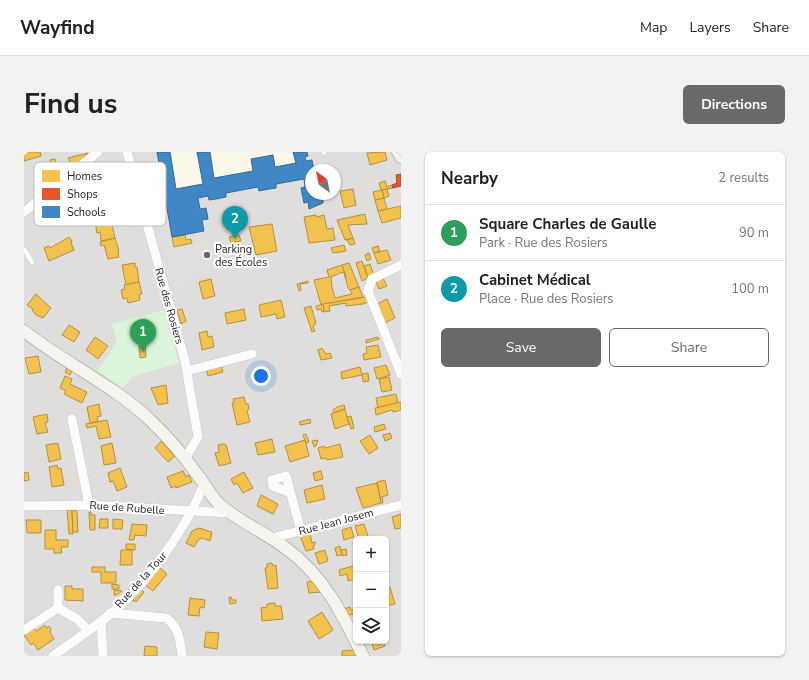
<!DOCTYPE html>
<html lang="en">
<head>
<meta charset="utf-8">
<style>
	body { margin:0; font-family:"Nunito Sans",sans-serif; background:#f2f2f2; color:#202124 }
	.controls { position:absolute; right:12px; bottom:12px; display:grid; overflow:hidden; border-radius:6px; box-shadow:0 1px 3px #0004 }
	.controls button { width:36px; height:36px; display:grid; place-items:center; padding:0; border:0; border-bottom:1px solid #e0e0e0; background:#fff; color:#202124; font:20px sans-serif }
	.compass { position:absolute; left:281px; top:12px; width:36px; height:36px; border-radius:50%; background:#fff; box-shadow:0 1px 3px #0004; rotate:327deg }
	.you { position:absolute; left:237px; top:224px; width:14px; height:14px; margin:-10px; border:3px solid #fff; border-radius:50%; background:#1a73e8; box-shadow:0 0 0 6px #1a73e833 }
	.badge { display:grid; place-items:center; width:26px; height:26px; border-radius:50%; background:#6a6968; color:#fff; font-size:13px; font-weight:700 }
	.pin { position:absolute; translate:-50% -33px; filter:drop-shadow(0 1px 2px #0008) }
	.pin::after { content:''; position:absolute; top:21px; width:14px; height:12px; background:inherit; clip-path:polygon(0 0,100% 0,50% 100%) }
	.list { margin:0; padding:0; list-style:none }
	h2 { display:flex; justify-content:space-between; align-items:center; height:52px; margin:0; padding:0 16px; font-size:17px }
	h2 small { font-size:13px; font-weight:400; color:#757577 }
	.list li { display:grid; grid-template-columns:26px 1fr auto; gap:12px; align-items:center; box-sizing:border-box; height:56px; padding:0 16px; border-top:1px solid #e0e0e0 }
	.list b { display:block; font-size:15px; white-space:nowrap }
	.list p { margin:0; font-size:13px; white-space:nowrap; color:#757577 }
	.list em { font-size:13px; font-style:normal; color:#757577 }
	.actions { display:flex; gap:8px; padding:12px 16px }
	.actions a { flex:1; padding:9px 0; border:1px solid #6a6968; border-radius:6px; text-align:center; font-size:14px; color:#6a6968 }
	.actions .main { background:#6a6968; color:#fff }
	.icon { flex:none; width:22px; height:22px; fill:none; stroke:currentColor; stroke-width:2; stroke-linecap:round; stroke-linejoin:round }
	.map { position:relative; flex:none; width:377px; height:504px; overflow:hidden; border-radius:6px }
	header { display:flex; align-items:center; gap:24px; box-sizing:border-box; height:56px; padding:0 20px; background:#fff; border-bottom:1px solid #e0e0e0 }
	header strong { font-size:19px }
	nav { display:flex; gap:22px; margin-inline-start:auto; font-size:14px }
	.intro { display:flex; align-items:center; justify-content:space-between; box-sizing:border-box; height:96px; padding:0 24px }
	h1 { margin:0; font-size:28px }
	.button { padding:10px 18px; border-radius:6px; background:#6a6968; color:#fff; font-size:14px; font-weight:700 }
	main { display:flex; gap:24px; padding:0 24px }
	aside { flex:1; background:#fff; border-radius:6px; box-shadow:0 1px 3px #0004 }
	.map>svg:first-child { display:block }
	.residential { fill:#dfdedc; fill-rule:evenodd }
	.education { fill:#f8f7e8 }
	.park { fill:#daf5da }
	.parking { fill:#e0dfde }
	.homes { fill:#f2c14e; stroke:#b49141 }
	.shops { fill:#e4572e; stroke:#aa472a }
	.schools { fill:#3f88c5; stroke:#366994 }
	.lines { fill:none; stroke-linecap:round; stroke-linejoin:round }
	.service-casing { stroke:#c9c8c7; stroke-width:5.5 }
	.minor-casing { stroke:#c9c8c7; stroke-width:10 }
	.secondary-casing { stroke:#999a82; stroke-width:13 }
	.service { stroke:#fdfcfc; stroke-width:4.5 }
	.minor { stroke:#fdfcfc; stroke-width:9 }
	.secondary { stroke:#f4f4ed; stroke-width:12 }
	.poi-dot { fill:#6a6968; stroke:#fff; stroke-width:1.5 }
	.labels { text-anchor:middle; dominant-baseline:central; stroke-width:4; stroke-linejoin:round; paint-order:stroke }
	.poi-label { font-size:11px; fill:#222; stroke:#fff; text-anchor:start }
	.street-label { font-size:11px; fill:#222; stroke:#fff }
	.key { fill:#fff; stroke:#bdbdbd; stroke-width:1 }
	.key-label { font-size:11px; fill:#222 }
</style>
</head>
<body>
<header>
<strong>Wayfind</strong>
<nav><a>Map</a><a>Layers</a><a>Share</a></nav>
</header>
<div class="intro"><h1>Find us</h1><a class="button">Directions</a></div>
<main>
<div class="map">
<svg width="377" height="504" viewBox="0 0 377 504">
	<rect width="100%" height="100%" fill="#f0eeeb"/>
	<!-- residential -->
	<path class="residential" d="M0,0H377V504H0ZM287,18H311V42H287ZM332,387H362V489H332Z"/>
	<!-- education -->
	<polygon class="education" points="133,0 269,0 276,28 252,32 252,36 245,37 235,39 234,35 202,41 202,45 192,47 185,48 184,44 142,51"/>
	<!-- park -->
	<polygon class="park" points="140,158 155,211 109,224 99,236 73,219 93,190 88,172"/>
	<!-- parking -->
	<g class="parking">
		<polygon points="115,0 133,0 148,85 133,91 116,37 120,36 112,9 112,5"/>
		<polygon points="220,80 227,112 147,131 139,98"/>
	</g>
	<!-- homes -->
	<g class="homes">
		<polygon points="0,0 16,0 17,4 0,9"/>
		<polygon points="361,0 363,8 346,13 343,1"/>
		<polygon points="64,1 49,16 44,6"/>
		<polygon points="31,7 35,23 29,24 26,8"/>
		<polygon points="361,29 363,35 368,33 369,36 357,38 355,31"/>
		<polygon points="329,37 332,53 320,56 316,39"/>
		<polygon points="363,37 365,44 360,46 358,38"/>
		<polygon points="358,38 360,46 351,48 349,40"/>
		<polygon points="360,46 363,57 354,59 351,48"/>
		<polygon points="377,54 377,66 358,71 354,59"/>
		<polygon points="341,62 343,72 324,73 329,86 321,88 313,68"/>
		<polygon points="292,63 293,65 300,63 303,77 309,76 311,88 285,91 280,65"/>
		<polygon points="87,67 91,86 77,89 76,80 73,81 71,70"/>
		<polygon points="248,72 253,99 232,103 225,75"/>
		<polygon points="161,83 162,88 167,87 168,91 150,95 148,85"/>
		<polygon points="215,83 217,89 207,91 205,85"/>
		<polygon points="45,85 48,89 47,91 50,98 25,109 20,96 25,94 26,96"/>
		<polygon points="91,86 95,99 94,99 95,105 84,107 80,93 77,94 76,90"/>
		<polygon points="329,86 331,92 326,93 323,88"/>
		<polygon points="320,93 322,99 309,101 307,96"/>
		<polygon points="354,94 356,99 350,101 348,96"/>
		<polygon points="363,98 367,108 354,112 350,101"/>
		<polygon points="345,101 347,107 343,109 341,103"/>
		<polygon points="338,109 344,126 338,129 332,111"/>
		<polygon points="111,111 111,115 113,115 115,130 102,133 98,113"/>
		<polygon points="325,111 335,135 326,138 324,136 318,113"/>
		<polygon points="346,112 350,123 344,126 340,114"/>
		<polygon points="318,113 322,125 319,120 307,125 308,135 311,146 328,142 326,138 335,135 339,145 297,153 290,128 305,125 303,118"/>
		<polygon points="359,126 363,134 355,137 352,130"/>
		<polygon points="187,127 191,144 179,147 175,130"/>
		<polygon points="284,129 284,131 276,132 277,138 275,139 273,132"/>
		<polygon points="115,130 118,142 115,143 116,148 104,151 103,146 99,147 97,138 101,137 100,133"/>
		<polygon points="12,142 27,156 19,166 12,163 8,158 9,157 3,153"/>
		<polygon points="342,145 344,150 339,152 322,154 322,151 305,154 306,159 300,160 299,152"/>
		<polygon points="363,147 371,166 361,171 353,152"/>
		<polygon points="257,148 261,165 253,167 252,162 237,165 235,153"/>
		<polygon points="299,152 300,159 298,160 297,157 293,158 292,154"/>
		<polygon points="287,154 292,171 289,175 291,179 288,180 280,156"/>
		<polygon points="158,157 162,169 157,172 153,158"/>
		<polygon points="220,157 222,168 203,172 201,161"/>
		<polygon points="45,173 56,180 50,190 38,183"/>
		<polygon points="183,179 184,185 188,184 190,195 178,198 175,181"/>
		<polygon points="71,185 84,194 74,207 62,198"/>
		<polygon points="354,185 355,187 342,191 342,188"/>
		<polygon points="354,193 357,205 340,208 339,202 343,201 342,195"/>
		<polygon points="115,194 121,194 122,205 116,206"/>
		<polygon points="298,196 302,202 306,201 308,206 297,208 294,198"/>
		<polygon points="14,204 17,220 5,222 1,206"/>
		<polygon points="197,213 199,220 184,224 182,217"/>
		<polygon points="362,213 366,223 353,227 350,216"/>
		<polygon points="336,215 338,223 318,227 317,220"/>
		<polygon points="43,216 48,219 46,223 41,220"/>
		<polygon points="344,221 345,229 339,230 338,222"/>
		<polygon points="41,224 48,227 46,232 63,240 58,251 40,242 42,239 36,236"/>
		<polygon points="365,225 368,238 358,240 355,227"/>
		<polygon points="142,233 144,251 134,253 127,236"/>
		<polygon points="372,242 374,251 354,256 352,246"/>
		<polygon points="220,245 222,252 224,252 225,257 223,259 226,270 213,273 208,251 210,251 209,247"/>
		<polygon points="377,250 377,257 374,259 369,260 368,258 352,263 351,256"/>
		<polygon points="75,252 77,264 73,265 74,269 66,271 63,255"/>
		<polygon points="320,253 321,257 310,261 309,258 313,255"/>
		<polygon points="321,257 325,272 311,277 307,262"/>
		<polygon points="23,262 24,270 21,271 24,280 13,282 9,265"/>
		<polygon points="327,264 330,276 327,277 323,265"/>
		<polygon points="286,267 287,271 276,273 275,270"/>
		<polygon points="83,268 87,285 75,287 72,274 63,276 62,272"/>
		<polygon points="360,272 362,277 351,280 350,275"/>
		<polygon points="366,281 368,286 361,289 359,283"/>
		<polygon points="282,282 285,290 282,291 279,283"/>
		<polygon points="346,283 354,296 345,302 336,289"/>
		<polygon points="248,287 251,300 234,303 231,291"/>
		<polygon points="281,288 285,304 266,310 261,294"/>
		<polygon points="294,288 292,294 290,295 288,289"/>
		<polygon points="137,289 151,304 144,310 131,296"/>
		<polygon points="34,291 37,307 25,310 22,293"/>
		<polygon points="88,291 92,311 80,313 77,294"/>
		<polygon points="200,292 202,293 207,311 195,314 191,301 195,300 194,293"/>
		<polygon points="316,292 319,305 303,308 302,306 297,307 294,296 300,294 301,296"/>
		<polygon points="33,313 34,317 37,316 40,333 28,335 25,315"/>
		<polygon points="96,316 103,335 93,339 89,329 86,330 84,321"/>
		<polygon points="159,319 162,325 165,323 168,330 152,336 152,334 147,336 143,325"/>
		<polygon points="297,319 299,327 291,329 289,321"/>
		<polygon points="4,320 5,328 0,329 0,321"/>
		<polygon points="220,320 229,336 219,341 213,331 210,333 207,327"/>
		<polygon points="361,328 364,343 358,345 359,351 357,351 353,330"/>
		<polygon points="353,331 357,351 339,356 332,336"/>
		<polygon points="298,333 301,347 283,351 280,338"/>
		<polygon points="237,343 254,352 249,362 233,354"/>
		<polygon points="43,358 48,358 49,382 45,382"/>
		<polygon points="48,358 53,359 54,380 49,380"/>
		<polygon points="65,360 67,360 67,363 71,363 71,378 66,378"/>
		<polygon points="377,362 377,376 371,377 368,365"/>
		<polygon points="76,367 84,367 84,376 75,376"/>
		<polygon points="89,367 99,368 98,377 89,377"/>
		<polygon points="2,368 17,368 17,381 3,381"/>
		<polygon points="108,372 123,373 122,384 111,383 110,388 105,388"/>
		<polygon points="340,372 345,387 335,387 331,374"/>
		<polygon points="327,375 330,385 320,388 318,378"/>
		<polygon points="175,376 188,380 186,389 178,386 174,388 170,395 162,391 168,379"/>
		<polygon points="21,378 32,378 32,388 44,388 44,395 37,395 38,401 30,401 30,397 21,397"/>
		<polygon points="286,382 288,391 291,390 291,393 289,394 290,397 282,399 276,384"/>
		<polygon points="102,392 111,392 111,398 102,397"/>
		<polygon points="316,394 318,403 313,404 311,396"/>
		<polygon points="322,397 323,403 319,404 317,398"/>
		<polygon points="97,398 108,398 108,413 96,413"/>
		<polygon points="301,398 304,409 295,412 291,401"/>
		<polygon points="248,411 249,414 252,413 254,436 244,437 241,416 243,416 243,412"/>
		<polygon points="332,413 332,427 324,429 323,422 316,424 315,418"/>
		<polygon points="68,415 81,415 81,420 92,420 92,431 77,431 77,420 68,420"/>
		<polygon points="135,415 143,422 129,439 121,433"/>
		<polygon points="291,429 293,436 296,436 298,440 285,441 283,430"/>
		<polygon points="88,432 95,433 95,437 88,437"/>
		<polygon points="41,434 48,434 48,437 59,437 59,449 41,448"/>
		<polygon points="366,435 371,452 362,454 362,436"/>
		<polygon points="90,438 98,439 93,443 90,443"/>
		<polygon points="117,438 120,440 113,449 108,449"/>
		<polygon points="205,445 207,445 208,448 212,448 212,451 206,452"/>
		<polygon points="166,446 181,448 180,456 176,455 175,464 164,463"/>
		<polygon points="251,451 251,454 257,454 259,467 238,469 237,456 243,455 243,452"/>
		<polygon points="326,455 327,458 330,457 331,462 324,463 320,457"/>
		<polygon points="298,460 309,478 295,487 284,469"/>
		<polygon points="21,473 23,476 25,474 27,477 26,480 30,487 14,498 9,491 7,493 0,483 10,476 12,479"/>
		<polygon points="182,480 195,481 193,497 180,495"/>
		<polygon points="347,489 359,489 361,494 350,498"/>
		<polygon points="121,494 133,495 133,504 120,504"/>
		<polygon points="331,498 334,504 318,504 318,499"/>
	</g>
	<!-- shops -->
	<polygon class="shops" points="377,22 377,34 369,36 368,33 373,31 372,23"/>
	<!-- schools -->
	<polygon class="schools" points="133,0 146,0 152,37 179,32 173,0 186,0 190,26 229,19 227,7 249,3 251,15 272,11 269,0 283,0 284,4 281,5 282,9 288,8 290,18 287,18 287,42 299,42 299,51 285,57 284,50 280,51 277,36 281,35 280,27 252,32 252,36 245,37 235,39 234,35 202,41 202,45 192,47 185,48 184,44 174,46 176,57 182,56 184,67 178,68 180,79 148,85"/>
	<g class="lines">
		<!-- service casing -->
		<g class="service-casing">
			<g id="service">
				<polyline points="300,0 300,1"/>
				<polyline points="0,97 8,110"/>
			</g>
		</g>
		<!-- minor casing -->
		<g class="minor-casing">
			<g id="minor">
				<polyline points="103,0 161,209 174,285 161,307"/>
				<polyline points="0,60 74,0"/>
				<polyline points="377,113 348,127 344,139 377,222"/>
				<polyline points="163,219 228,202"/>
				<polyline points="48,267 65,353"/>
				<polyline points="267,341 249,334 248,328 262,324 277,379"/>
				<polyline points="0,354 65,353 206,361"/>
				<polyline points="248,386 377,353"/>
				<polyline points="34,438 34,456 53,467 64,478"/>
				<path d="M86,461L142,466C156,476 156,489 158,504"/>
				<polyline points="77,469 79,504"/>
				<polyline points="0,478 34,456"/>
				<path d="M29,504C53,486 80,470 101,449C131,419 166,370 180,331"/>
			</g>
		</g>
		<!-- secondary casing -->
		<g class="secondary-casing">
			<g id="secondary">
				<polyline points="374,0 377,5"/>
				<path d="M0,179C40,211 88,232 126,268C144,285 161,305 175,325C182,334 187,344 195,352C215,370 241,380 263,397C300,424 319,463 339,504"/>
			</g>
		</g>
		<!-- service -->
		<use href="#service" class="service"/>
		<!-- minor -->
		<use href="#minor" class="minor"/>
		<!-- secondary -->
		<use href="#secondary" class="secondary"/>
	</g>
	<!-- markers -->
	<circle class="poi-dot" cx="183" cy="103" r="4"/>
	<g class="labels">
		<!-- poi labels -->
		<g class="poi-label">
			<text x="191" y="97">Parking<tspan x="191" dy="13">des Écoles</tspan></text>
		</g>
		<!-- street labels -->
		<g class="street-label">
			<text transform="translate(145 154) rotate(74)">Rue des Rosiers</text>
			<text transform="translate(103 356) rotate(4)">Rue de Rubelle</text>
			<text transform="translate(312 370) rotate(-15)">Rue Jean Josem</text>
			<text transform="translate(117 428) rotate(-48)">Rue de la Tour</text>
		</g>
	</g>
	<!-- legend -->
	<rect x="10" y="10" width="132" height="64" rx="6" class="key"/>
	<rect x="18" y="18" width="18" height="12" fill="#f2c14e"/>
	<rect x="18" y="36" width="18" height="12" fill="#e4572e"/>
	<rect x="18" y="54" width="18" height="12" fill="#3f88c5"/>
	<g class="key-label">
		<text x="43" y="28">Homes</text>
		<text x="43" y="46">Shops</text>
		<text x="43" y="64">Schools</text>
	</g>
</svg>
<div class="controls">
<button>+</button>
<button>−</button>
<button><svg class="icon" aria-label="layers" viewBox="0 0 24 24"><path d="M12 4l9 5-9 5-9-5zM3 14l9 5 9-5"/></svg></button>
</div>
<svg class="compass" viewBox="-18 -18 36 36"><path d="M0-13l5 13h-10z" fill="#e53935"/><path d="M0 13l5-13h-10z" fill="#757577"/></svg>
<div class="you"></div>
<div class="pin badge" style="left:119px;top:200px;background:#2e9e5b">1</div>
<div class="pin badge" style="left:211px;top:87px;background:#0f9aa8">2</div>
</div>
<aside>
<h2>Nearby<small>2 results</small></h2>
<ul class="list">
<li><span class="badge" style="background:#2e9e5b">1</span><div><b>Square Charles de Gaulle</b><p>Park · Rue des Rosiers</p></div><em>90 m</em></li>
<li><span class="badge" style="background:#0f9aa8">2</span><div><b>Cabinet Médical</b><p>Place · Rue des Rosiers</p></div><em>100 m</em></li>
</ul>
<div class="actions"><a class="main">Save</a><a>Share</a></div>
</aside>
</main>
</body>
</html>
